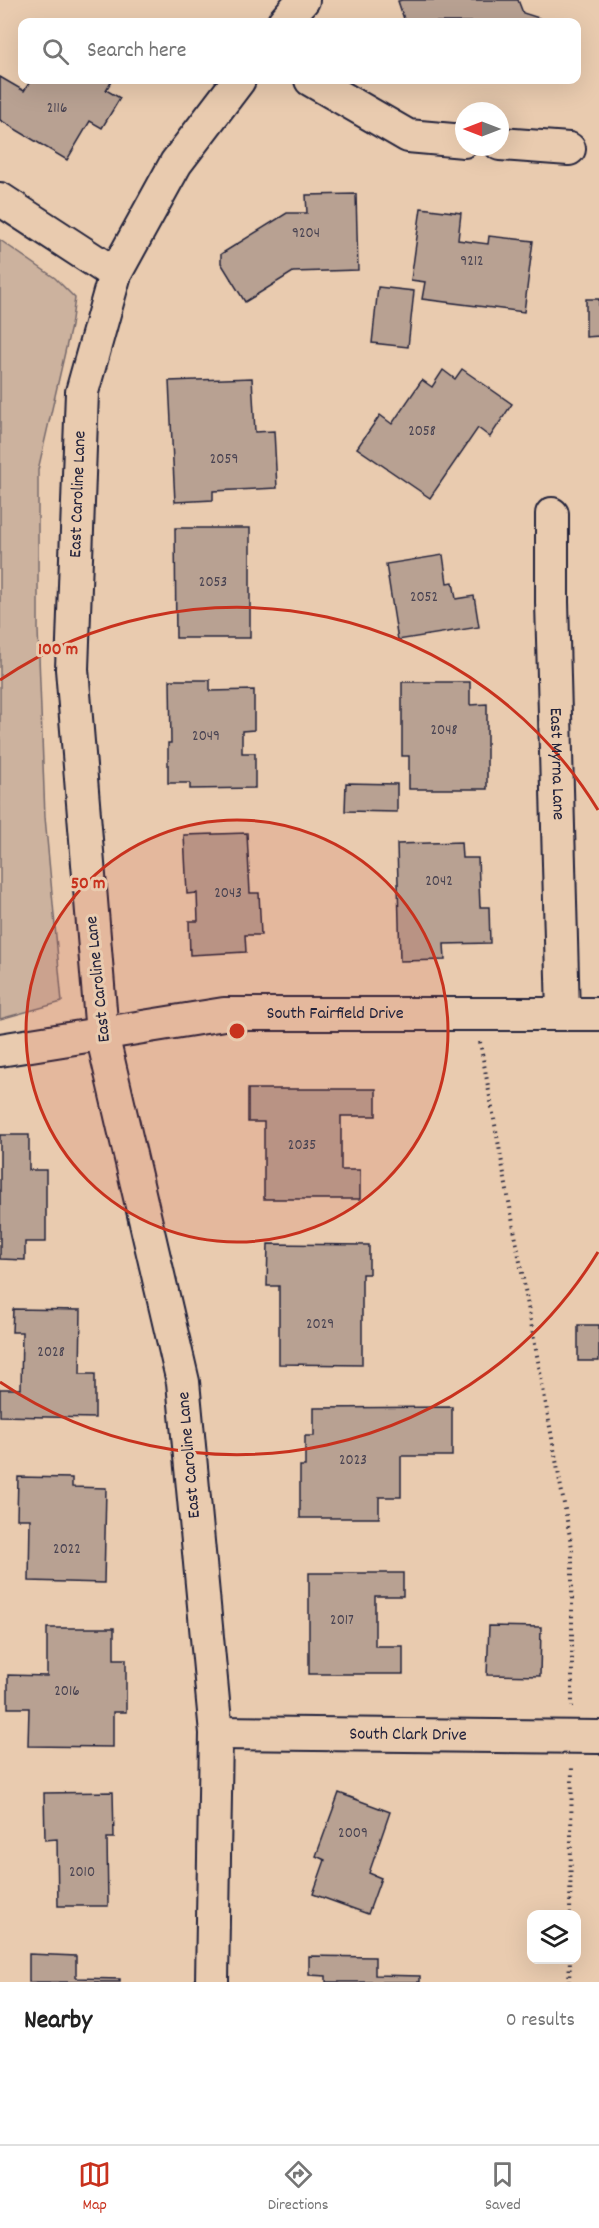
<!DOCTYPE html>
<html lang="en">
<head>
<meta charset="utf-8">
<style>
	body { margin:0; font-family:Dekko,sans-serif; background:#f2f2f2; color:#222 }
	.controls { position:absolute; right:18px; bottom:18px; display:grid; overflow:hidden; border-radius:12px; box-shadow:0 6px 24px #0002 }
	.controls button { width:54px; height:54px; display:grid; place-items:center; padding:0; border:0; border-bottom:2px solid #e0e0e0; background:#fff; color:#222; font:30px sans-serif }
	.compass { position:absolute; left:455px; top:102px; width:54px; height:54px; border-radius:50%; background:#fff; box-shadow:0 6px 24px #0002; rotate:270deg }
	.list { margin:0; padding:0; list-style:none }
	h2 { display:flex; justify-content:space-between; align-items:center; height:78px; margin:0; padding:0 24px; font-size:26px }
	h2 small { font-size:20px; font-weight:400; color:#767676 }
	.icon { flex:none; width:33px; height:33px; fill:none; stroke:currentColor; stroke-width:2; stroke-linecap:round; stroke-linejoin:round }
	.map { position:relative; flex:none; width:599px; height:1982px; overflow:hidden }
	.search { position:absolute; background:#fff; box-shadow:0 6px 24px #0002; left:18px; right:18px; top:18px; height:66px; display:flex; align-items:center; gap:15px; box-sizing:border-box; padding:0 21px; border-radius:12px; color:#767676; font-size:22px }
	.sheet { height:162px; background:#fff }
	nav { display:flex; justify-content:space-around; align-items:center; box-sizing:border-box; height:84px; border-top:2px solid #e0e0e0; background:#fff; font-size:16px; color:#767676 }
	nav a { display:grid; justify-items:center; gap:3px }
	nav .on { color:#c8321e }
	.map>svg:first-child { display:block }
	.green { fill:#ccb29e; stroke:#776a6c; stroke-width:1.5 }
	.building { fill:#b8a192; stroke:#22223b; stroke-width:1.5 }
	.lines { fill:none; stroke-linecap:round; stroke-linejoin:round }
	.street-casing { stroke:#22223b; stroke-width:36 }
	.path { stroke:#22223b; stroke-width:4; stroke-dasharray:1.5 4.5; stroke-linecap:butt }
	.street { stroke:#e9cbaf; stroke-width:32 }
	.ring { fill:none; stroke:#c8321e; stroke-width:3 }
	.labels { text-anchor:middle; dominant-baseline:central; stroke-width:6; stroke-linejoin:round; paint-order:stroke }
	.number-label { font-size:15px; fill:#484251 }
	.street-label { font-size:18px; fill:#22223b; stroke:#e9cbaf }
	.centre { fill:#c8321e; stroke:#e9cbaf; stroke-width:3 }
	.ring-label { font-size:18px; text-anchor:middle; font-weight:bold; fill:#c8321e; stroke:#e9cbaf; stroke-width:6; stroke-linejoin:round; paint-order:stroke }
</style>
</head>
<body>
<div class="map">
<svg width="599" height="1982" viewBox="0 0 599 1982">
	<rect width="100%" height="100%" fill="#e9cbaf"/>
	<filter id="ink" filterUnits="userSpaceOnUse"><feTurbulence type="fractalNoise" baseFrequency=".0167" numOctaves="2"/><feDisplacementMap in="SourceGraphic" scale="12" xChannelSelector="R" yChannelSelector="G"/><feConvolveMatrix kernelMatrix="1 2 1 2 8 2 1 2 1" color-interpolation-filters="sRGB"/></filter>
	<g filter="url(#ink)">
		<!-- green -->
		<polygon class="green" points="0,240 55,278 75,298 71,326 38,470 38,630 45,817 62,1002 0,1019"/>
		<!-- building -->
		<g class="building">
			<polygon points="402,0 518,0 523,13 539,18 538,22 405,22 398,1"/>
			<polygon points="0,77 24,91 31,80 112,80 106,90 120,98 102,128 90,121 67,160 0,120"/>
			<polygon points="356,194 358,270 293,272 245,302 221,263 221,254 287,213 307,213 306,195"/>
			<polygon points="421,208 461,213 458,240 488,244 489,236 533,241 524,312 422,299 425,282 411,280"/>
			<polygon points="378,287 414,291 408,347 372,343"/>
			<polygon points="586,299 599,299 599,336 586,337"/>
			<polygon points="462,369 512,404 490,437 478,428 430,498 357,448 380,415 392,424 422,380 432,387 443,370 455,379"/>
			<polygon points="252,378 255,432 274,431 277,488 213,491 213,500 175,502 169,381"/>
			<polygon points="175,528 250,528 250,638 176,638"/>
			<polygon points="443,555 447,583 453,582 456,599 474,596 479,627 398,640 386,564"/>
			<polygon points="170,680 210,680 210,691 254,690 254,730 242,731 242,753 255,753 255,788 190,789 190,783 168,783 168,743 171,743"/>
			<polygon points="402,682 470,682 470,705 487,704 487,789 409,789 409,756 402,756"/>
			<polygon points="346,783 397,784 397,812 345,811"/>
			<polygon points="247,833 250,893 259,893 261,935 245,935 246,952 190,955 189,921 198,921 197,893 187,894 184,835"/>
			<polygon points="461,842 462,858 478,858 480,907 489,907 490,943 444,944 445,960 400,961 397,844"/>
			<polygon points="248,1089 376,1089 376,1116 341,1116 341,1170 360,1170 360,1199 264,1199 264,1122 248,1122"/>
			<polygon points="0,1135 29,1135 29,1170 46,1170 46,1242 25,1242 25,1260 0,1259"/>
			<polygon points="268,1244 369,1245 369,1274 362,1274 362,1365 279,1364 279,1286 267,1286"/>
			<polygon points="13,1309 81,1310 80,1374 95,1374 95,1418 0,1416 0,1389 21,1389 22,1332 12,1332"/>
			<rect x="578" y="1325" width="21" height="36"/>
			<polygon points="452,1407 452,1456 401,1456 401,1497 379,1497 379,1518 300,1518 300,1466 305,1466 305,1436 314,1436 314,1408"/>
			<polygon points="18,1477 72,1478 72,1487 106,1488 104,1583 29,1581 30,1519 17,1519"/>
			<polygon points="309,1573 403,1573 403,1596 375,1596 375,1646 403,1646 403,1674 309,1674"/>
			<polygon points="489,1626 541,1627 540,1676 487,1675"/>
			<polygon points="47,1628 114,1628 114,1659 126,1659 126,1712 113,1712 113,1747 28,1746 29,1708 8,1708 8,1675 47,1676"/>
			<polygon points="113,1792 114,1838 107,1838 108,1906 58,1906 57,1839 45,1840 44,1793"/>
			<polygon points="339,1793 390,1812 369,1873 381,1878 368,1914 313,1894 325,1860 316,1856"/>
			<polygon points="29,1954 76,1956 76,1978 120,1979 120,1982 29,1982"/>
			<polygon points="309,1956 375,1957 375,1975 420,1976 420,1982 326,1982 326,1976 309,1975"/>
		</g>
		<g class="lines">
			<!-- street casing -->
			<g class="street-casing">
				<g id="street">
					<polyline points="284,22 303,0"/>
					<polyline points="311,80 408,136 464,141"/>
					<polyline points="500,144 569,149"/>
					<polyline points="0,199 115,274"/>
					<path id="s1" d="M552,514V602L563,1014"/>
					<path id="s2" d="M0,1050L224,1014H599"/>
					<path id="s3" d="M216,1733L599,1737"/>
					<path id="s4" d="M212,1982L216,1733L183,1382L102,1034L72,669L82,392L115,274L176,163L239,80"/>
				</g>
			</g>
			<!-- path -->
			<g class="path">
				<polyline points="480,1042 572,1548 572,1707"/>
				<polyline points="570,1914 572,1765"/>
				<polyline points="569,1982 570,1960"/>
			</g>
			<!-- street -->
			<use href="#street" class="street"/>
		</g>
	</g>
	<!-- distance rings -->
	<circle cx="237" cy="1031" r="211" fill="#c8321e" fill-opacity=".12"/>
	<g class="ring">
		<circle cx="237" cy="1031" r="211"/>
		<path d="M598 1252A423 423 0 0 1 0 1382M0 680A423 423 0 0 1 598 810"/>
	</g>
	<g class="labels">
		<!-- number labels -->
		<g class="number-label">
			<text x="57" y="109">2116</text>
			<text x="306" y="234">9204</text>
			<text x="472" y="262">9212</text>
			<text x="422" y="432">2058</text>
			<text x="224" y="460">2059</text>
			<text x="213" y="583">2053</text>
			<text x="424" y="598">2052</text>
			<text x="444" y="731">2048</text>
			<text x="206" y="737">2049</text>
			<text x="439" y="882">2042</text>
			<text x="228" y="894">2043</text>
			<text x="302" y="1146">2035</text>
			<text x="320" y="1325">2029</text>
			<text x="51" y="1353">2028</text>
			<text x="353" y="1461">2023</text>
			<text x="67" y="1550">2022</text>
			<text x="342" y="1621">2017</text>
			<text x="67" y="1692">2016</text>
			<text x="353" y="1834">2009</text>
			<text x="82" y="1873">2010</text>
		</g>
		<!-- street labels -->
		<g class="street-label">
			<text stroke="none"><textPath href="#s4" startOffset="1500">East Caroline Lane</textPath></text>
			<text stroke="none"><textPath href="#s1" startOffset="250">East Myrna Lane</textPath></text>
			<text transform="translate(99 979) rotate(-96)">East Caroline Lane</text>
			<text stroke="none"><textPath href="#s2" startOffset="338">South Fairfield Drive</textPath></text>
			<text transform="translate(190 1455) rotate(-95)">East Caroline Lane</text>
			<text stroke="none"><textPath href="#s3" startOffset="192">South Clark Drive</textPath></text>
		</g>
	</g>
	<circle cx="237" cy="1031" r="9" class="centre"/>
	<g class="ring-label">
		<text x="58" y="654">100 m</text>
		<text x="88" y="888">50 m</text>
	</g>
</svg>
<div class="controls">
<button><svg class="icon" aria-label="layers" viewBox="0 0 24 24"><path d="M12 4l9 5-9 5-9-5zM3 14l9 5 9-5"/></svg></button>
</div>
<svg class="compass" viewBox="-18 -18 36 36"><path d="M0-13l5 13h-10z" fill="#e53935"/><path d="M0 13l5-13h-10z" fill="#767676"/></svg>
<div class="search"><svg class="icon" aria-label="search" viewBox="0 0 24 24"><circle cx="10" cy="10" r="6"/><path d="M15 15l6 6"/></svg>Search here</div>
</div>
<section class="sheet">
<h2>Nearby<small>0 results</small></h2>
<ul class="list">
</ul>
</section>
<nav>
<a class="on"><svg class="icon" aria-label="map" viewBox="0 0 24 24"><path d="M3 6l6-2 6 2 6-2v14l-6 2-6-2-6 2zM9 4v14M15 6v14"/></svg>Map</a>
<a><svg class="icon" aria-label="directions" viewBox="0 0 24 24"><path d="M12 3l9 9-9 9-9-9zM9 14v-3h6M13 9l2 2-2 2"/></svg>Directions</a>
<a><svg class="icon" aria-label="saved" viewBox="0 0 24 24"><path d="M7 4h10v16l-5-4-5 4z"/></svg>Saved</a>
</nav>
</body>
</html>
